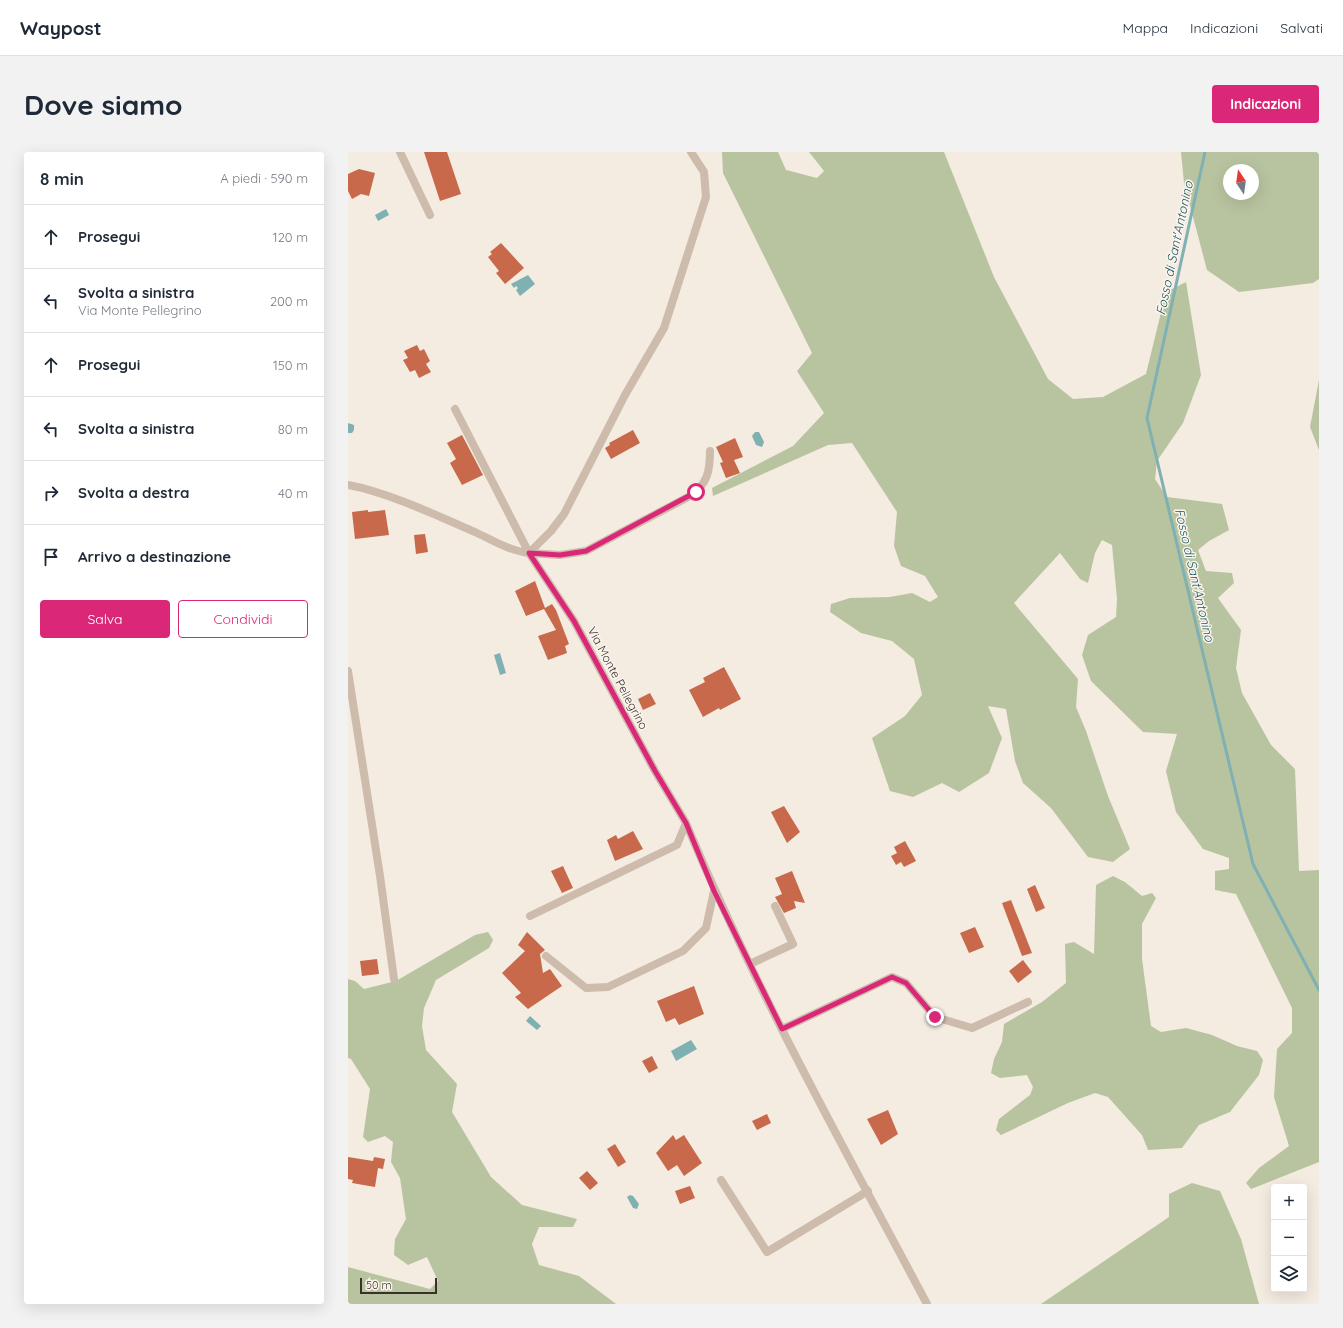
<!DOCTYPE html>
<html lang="it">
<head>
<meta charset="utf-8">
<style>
	body { margin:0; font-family:Quicksand,sans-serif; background:#f2f2f3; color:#1f2937 }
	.controls { position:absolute; right:12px; bottom:12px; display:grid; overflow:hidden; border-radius:4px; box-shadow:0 4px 16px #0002 }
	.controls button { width:36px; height:36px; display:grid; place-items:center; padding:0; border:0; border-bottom:1px solid #e0e1e3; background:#fff; color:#1f2937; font:20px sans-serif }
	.compass { position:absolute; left:875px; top:12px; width:36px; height:36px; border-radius:50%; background:#fff; box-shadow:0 4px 16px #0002; rotate:347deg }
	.scale { position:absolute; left:12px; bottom:10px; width:77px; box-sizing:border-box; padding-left:4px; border:2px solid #3b302b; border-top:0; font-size:11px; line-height:14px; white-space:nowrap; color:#3b302b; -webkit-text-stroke:3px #fbf5ee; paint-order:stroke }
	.stop { position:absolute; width:12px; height:12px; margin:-9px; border:3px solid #db2777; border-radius:50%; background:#fff }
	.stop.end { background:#db2777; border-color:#fff; box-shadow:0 1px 4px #0008 }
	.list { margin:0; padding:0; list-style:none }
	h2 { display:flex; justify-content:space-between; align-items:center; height:52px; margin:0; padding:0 16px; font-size:17px }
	h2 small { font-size:13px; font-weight:400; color:#747a83 }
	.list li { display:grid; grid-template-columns:26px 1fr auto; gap:12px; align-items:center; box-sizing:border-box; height:64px; padding:0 16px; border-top:1px solid #e0e1e3 }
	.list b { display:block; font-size:15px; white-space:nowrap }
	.list p { margin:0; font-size:13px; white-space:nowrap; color:#747a83 }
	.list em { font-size:13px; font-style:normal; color:#747a83 }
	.actions { display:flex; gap:8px; padding:12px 16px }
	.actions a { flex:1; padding:9px 0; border:1px solid #db2777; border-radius:4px; text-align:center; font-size:14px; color:#db2777 }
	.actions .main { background:#db2777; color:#fff }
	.icon { flex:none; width:22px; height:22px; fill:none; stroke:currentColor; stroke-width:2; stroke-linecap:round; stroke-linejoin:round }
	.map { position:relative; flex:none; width:971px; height:1152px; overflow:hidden; border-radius:4px }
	header { display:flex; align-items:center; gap:24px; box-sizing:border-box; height:56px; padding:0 20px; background:#fff; border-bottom:1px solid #e0e1e3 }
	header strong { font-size:19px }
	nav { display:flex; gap:22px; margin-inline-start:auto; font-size:14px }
	.intro { display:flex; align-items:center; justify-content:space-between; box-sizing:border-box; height:96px; padding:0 24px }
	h1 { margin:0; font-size:28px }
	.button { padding:10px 18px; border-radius:4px; background:#db2777; color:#fff; font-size:14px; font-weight:700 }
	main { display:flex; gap:24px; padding:0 24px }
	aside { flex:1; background:#fff; border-radius:4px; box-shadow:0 4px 16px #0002 }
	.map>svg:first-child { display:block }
	.green { fill:#b8c4a0; fill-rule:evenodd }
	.water { fill:#7fb0b2 }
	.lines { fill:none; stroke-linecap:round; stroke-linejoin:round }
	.stream { stroke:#7fb0b2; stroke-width:3 }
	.building { fill:#c8694b }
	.street { stroke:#cdbbac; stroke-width:8 }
	.route { stroke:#db2777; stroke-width:5 }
	.labels { text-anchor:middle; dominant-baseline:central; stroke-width:3; stroke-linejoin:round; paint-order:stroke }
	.street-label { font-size:12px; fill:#3b302b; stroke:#fbf5ee }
	.water-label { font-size:13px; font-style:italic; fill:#1f5a5e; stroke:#fbf5ee }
</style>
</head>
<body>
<header>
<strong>Waypost</strong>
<nav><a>Mappa</a><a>Indicazioni</a><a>Salvati</a></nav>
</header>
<div class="intro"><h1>Dove siamo</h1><a class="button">Indicazioni</a></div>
<main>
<aside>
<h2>8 min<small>A piedi · 590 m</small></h2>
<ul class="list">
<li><svg class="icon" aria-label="ahead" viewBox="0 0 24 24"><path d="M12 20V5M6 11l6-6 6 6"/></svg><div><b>Prosegui</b></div><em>120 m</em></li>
<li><svg class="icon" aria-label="left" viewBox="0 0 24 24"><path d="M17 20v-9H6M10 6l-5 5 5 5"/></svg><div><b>Svolta a sinistra</b><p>Via Monte Pellegrino</p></div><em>200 m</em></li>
<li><svg class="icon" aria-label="ahead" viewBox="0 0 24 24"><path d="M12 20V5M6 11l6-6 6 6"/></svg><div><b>Prosegui</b></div><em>150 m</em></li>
<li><svg class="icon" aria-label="left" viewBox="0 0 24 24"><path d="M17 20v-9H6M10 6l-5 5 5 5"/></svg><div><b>Svolta a sinistra</b></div><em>80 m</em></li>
<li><svg class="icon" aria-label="right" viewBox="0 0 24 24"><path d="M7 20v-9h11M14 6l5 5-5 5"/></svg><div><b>Svolta a destra</b></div><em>40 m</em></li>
<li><svg class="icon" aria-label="arrive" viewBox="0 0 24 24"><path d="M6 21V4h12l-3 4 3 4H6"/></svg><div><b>Arrivo a destinazione</b></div></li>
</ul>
<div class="actions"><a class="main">Salva</a><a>Condividi</a></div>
</aside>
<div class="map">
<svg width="971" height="1152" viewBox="0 0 971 1152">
	<rect width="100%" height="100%" fill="#f4ebe1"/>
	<!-- green -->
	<g class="green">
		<polygon points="374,0 430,0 438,18 469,26 476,19 461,0 596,0 646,125 700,227 725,247 755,245 798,222 818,140 838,130 853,223 835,271 809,309 807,327 819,345 874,352 881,378 861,389 850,398 858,419 884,421 886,431 870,446 893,478 888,516 894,541 923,593 947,617 951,719 971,718 971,1010 903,1037 898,1031 911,1016 941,994 926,945 929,897 944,881 944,856 888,742 867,738 867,719 881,717 881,706 855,697 828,660 818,619 829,582 795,580 743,529 734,503 740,483 768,465 769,447 764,393 754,388 747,401 740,431 732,427 712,401 666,451 730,527 728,555 738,579 760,644 782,697 765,710 740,705 703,656 675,631 667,609 658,557 640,554 654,586 641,621 611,640 594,631 565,645 542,639 524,586 557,564 574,543 566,507 544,489 513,481 482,460 483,452 502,446 542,445 564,441 582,450 590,445 577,424 553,414 546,394 549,360 504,291 480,293 365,344 364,336 445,294 476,261 449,219 464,201 375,21"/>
		<path d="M833,0H971V127L965,131L891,140L859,118L836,31ZM881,18H905V42H881Z"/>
		<polygon points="971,228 971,298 962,275"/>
		<polygon points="765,724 777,730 794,744 804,741 808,746 794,772 794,807 803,874 813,880 838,876 864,883 889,894 909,899 915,908 911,923 882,960 851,973 834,996 800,998 794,983 760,945 747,941 720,951 653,983 648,978 651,967 682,943 685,935 679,923 652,926 643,921 646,907 654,890 656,872 694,850 718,831 717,792 726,790 746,802 748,733"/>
		<polygon points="140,780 145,788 141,796 88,828 76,856 74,874 78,898 109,932 104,960 143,1025 174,1053 229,1067 225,1075 191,1075 184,1092 191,1113 231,1124 268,1152 0,1152 0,1115 82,1137 90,1129 79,1105 60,1113 46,1103 47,1087 58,1067 52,1026 43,1010 45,990 37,984 20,990 15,985 22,937 3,907 0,906 0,827 7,829 16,837 48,829 127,783"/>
		<polygon points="844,1031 872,1039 893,1087 911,1152 693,1152 821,1065 821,1042"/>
	</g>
	<!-- water -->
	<g class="water">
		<polygon points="38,57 41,63 30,69 27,63"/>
		<polygon points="180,123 187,132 172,144 168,138 170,136 168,134 166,136 163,132"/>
		<polygon points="0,271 6,273 6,278 4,281 0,281"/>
		<polygon points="407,280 411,280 416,290 414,295 408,293 404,284"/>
		<polygon points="152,501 158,521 152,523 146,503"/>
		<polygon points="182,864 193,874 189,878 178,869"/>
		<polygon points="343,888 349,897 328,909 323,899"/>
		<polygon points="282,1043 285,1044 291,1052 289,1057 285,1056 279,1045"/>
	</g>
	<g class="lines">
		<!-- stream -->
		<polyline class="stream" points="857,0 799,266 905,712 971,838"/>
	</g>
	<!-- building -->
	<g class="building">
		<polygon points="76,0 99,0 113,42 92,49"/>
		<polygon points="11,17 27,21 21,44 13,42 4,47 0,39 0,22"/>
		<polygon points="153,91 176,116 157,132 148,121 151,119 140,105 144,102 142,100"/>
		<polygon points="69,193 72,199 76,197 82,209 78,212 83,220 71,226 67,218 62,220 55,208 60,206 56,199"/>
		<polygon points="285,278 292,291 263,307 257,296 262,293 261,291"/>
		<polygon points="114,283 135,323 114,333 102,311 108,307 99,291"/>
		<polygon points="387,286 395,305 386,308 392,321 378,326 372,311 375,310 368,295"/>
		<polygon points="20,358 20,360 37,358 41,383 7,387 4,360"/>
		<polygon points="77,382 80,400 68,402 66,383"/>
		<polygon points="187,429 197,456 204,452 208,458 221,492 217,494 219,501 200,508 190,484 208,478 196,457 178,464 167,439"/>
		<polygon points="376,515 393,547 372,558 371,556 355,565 341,538 357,530 355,526"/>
		<polygon points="302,541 308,552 295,558 290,547"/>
		<polygon points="436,654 452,680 439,691 423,660"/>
		<polygon points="285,679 295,697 267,709 259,688 268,683 270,687"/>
		<polygon points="557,689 568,709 556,715 553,710 548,713 543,704 549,701 546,695"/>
		<polygon points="215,714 225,736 214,741 203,719"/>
		<polygon points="444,719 457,751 446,749 448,756 436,761 427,745 434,742 427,726"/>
		<polygon points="687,733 697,756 688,760 679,737"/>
		<polygon points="663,748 684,801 674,804 654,751"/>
		<polygon points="627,775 636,795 621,801 612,781"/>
		<polygon points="179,780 197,798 192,802 195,821 202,817 214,834 180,857 167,845 173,841 154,821 177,799 170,793"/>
		<polygon points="29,807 31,822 14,824 12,809"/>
		<polygon points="675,808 684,820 670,831 661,819"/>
		<polygon points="346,834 356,862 331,873 327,866 318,870 309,849"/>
		<polygon points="304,904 310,916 301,921 294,909"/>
		<polygon points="540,958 550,982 533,993 519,967"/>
		<polygon points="419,962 423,971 409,978 404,969"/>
		<polygon points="325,983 328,988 336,983 354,1011 336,1024 329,1013 320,1019 308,1001"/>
		<polygon points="267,992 278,1010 270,1015 259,997"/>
		<polygon points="0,1005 25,1009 26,1005 37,1007 35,1017 30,1016 27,1035 4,1031 5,1028 0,1027"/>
		<polygon points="239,1019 250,1031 242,1038 231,1026"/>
		<polygon points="342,1034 347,1046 332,1052 327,1039"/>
	</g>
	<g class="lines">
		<!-- street -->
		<g class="street">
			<polyline points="52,0 82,63"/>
			<polyline points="107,257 181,401"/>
			<path d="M0,333C39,340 90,364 127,380C144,388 162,399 181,401L226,469L307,619L338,671L329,693L182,764"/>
			<polyline points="181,401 203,379 216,362 277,243 316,176 358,45 356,20 343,0"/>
			<path d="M181,401L212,403L238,399L342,344C360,332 362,318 362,299"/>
			<polyline points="0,519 32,724 46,827"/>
			<path d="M338,671C407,837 495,994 579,1152"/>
			<polyline points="198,804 238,836 260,835 335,799 358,776 366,739"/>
			<polyline points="402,812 445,792 427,754"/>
			<polyline points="434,877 544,825 558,831 587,865 624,876 680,850"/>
			<polyline points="373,1028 419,1100 520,1039"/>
		</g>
	</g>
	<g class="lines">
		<!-- route -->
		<polyline class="route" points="348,340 238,399 212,403 181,401 226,469 307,619 338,671 366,739 434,877 544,825 558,831 587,865"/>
	</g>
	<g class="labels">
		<!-- street labels -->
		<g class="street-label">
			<text transform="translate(270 526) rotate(62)">Via Monte Pellegrino</text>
		</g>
		<!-- water labels -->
		<g class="water-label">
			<text transform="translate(826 96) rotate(-78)">Fosso di Sant'Antonino</text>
			<text transform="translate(847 423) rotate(77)">Fosso di Sant'Antonino</text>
		</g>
	</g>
</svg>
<div class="controls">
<button>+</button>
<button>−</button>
<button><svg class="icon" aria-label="layers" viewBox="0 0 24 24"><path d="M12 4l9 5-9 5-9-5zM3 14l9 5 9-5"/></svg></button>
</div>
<svg class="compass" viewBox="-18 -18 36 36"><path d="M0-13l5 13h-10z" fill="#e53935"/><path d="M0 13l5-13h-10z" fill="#747a83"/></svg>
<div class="scale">50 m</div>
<div class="stop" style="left:348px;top:340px"></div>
<div class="stop end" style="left:587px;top:865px"></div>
</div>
</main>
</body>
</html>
